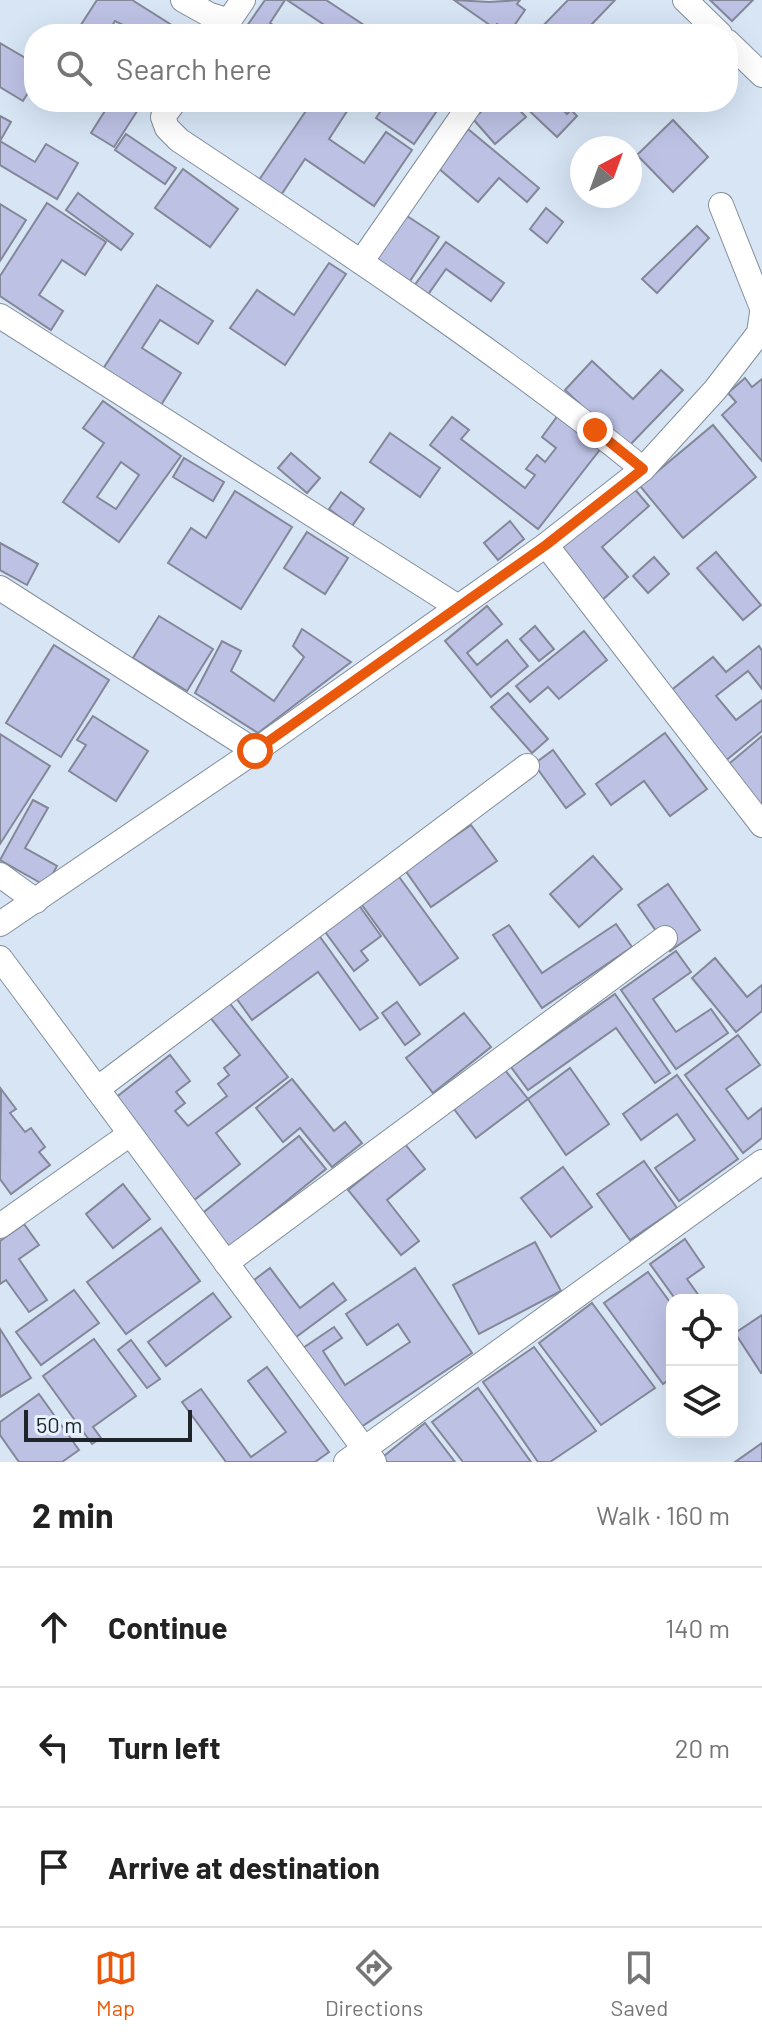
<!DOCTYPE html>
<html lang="en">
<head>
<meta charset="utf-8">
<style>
	body { margin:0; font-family:Barlow,sans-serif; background:#f2f2f2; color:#222 }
	.controls { position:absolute; right:24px; bottom:24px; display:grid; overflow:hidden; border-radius:16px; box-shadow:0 8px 32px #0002 }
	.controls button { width:72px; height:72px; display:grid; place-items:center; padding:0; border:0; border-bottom:2px solid #e0e0e0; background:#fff; color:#222; font:40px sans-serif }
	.compass { position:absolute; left:570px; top:136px; width:72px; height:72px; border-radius:50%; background:#fff; box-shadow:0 8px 32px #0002; rotate:41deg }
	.scale { position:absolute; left:24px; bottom:20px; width:168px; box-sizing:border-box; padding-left:8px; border:4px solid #1f2429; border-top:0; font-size:22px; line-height:28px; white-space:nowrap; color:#1f2429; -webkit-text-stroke:6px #e7f2ff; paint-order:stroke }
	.stop { position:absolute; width:24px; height:24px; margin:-18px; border:6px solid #ea580c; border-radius:50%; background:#fff }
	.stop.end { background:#ea580c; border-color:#fff; box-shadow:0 2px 8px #0008 }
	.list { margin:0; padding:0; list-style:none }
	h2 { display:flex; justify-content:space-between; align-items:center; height:104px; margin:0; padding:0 32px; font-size:34px }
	h2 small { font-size:26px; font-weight:400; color:#767676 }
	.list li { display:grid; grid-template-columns:52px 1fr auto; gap:24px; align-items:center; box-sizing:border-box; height:120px; padding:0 32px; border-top:2px solid #e0e0e0 }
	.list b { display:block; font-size:30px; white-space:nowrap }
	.list em { font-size:26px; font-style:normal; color:#767676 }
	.icon { flex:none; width:44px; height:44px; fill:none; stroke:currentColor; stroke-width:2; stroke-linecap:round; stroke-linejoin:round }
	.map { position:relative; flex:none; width:762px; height:1462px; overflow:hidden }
	.search { position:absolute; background:#fff; box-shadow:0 8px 32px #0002; left:24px; right:24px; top:24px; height:88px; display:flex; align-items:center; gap:20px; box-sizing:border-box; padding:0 28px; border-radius:32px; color:#767676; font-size:30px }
	.sheet { height:464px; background:#fff }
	nav { display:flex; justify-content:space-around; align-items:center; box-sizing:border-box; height:112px; border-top:2px solid #e0e0e0; background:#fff; font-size:22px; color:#767676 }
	nav a { display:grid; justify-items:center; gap:4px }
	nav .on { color:#ea580c }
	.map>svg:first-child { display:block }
	.building { fill:#bdc2e5; stroke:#848798; stroke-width:2; fill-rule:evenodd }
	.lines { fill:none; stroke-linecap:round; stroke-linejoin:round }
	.minor-casing { stroke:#828f9d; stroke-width:26 }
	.minor { stroke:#fff; stroke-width:24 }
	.route { stroke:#ea580c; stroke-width:10 }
</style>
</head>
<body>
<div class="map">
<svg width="762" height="1462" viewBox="0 0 762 1462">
	<rect width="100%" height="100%" fill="#d7e5f5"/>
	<!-- building -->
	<g class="building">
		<polygon points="97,0 132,0 186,34 142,34 115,21 107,34 75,34"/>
		<polygon points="265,0 285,0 270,23 287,34 242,33"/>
		<polygon points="287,0 326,0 370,29 367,34 338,34"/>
		<polygon points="454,0 489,2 520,0 517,4 525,10 509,33 497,24 494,28"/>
		<polygon points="568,0 615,0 591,25 601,34 535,34"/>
		<polygon points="710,0 753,0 732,21"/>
		<polygon points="0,43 34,63 34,83 23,101 0,87"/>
		<polygon points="101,102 143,102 114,147 91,133 108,106"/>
		<polygon points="312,102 346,102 351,105 329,139 364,163 386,132 412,150 374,206 305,159 281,195 259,180"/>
		<polygon points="387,102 443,102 414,144 376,118"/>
		<polygon points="492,102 512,102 526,117 495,144 473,119"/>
		<polygon points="520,102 555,102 567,114 571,110 577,116 557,137"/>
		<polygon points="0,116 11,122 0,141"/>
		<polygon points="673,120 708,157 673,192 637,155"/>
		<polygon points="468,129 539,188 527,202 499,178 478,202 437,167"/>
		<polygon points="126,134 176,168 165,184 115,150"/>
		<polygon points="0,141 35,162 46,144 78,163 57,199 0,165"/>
		<polygon points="183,169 238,209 210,247 155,208"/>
		<polygon points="78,193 133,234 121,250 66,210"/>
		<polygon points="47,203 106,242 85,275 62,260 39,295 63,311 51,330 0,296 0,276"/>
		<polygon points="0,204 26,220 0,261"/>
		<polygon points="546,208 563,222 547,243 530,229"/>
		<polygon points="404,214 439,237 408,284 373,260"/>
		<polygon points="697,226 709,238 657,293 642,279"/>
		<polygon points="446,242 504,283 491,301 446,269 427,296 414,286"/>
		<polygon points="329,263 346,274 285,365 230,328 257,290 294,315"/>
		<polygon points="157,285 213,321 198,344 160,320 142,348 181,373 161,405 103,369"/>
		<polygon points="592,361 633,399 661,370 683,390 627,448 565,390"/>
		<polygon points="745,378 752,387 762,379 762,461 722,415 736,402 728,393"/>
		<path d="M103,401L181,456L119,542L63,502L104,443L83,428ZM121,462L139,475L116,509L97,497Z"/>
		<polygon points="559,414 602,447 538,529 430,445 452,417 469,430 461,439 525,488 535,475 526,469 537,455 545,462 556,448 542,437"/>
		<polygon points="713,425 756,477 683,538 640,486"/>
		<polygon points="390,433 440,468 420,497 370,462"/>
		<polygon points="291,453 320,478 307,493 278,468"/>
		<polygon points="184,458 224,482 213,501 173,477"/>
		<polygon points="632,486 649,506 602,547 628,577 600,602 557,552"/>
		<polygon points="235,491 292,527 241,609 168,563 191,528 206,538"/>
		<polygon points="341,492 364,509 352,526 329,509"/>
		<polygon points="510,521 524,539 498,560 484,543"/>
		<polygon points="307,532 348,558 325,594 284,568"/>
		<polygon points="0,543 38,564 27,585 0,570"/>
		<polygon points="716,552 761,605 743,620 697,568"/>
		<polygon points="654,557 669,574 648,593 633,576"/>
		<polygon points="487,606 502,624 467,653 477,665 507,640 528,666 491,697 445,641"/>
		<polygon points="159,616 213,649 187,691 133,658"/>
		<polygon points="535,626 554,649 539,661 520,639"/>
		<polygon points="302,629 351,662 258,733 195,693 222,641 241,651 231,671 274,701 304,657 293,646"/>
		<polygon points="584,631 607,660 559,699 548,687 530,702 516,686"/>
		<polygon points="54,645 109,680 61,757 6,723"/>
		<polygon points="759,646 762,651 762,689 748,671 716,696 736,720 762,700 762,731 724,762 669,692 713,657 726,672"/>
		<polygon points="508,693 548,739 532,753 491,707"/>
		<polygon points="93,716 148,751 116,801 69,771 86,745 77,740"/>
		<polygon points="665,733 707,789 670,816 644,781 611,805 596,784"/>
		<polygon points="0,734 50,766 0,844"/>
		<polygon points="762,736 762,813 724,768"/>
		<polygon points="553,750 585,794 566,808 534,764"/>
		<polygon points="33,800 48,808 25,848 57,866 46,886 0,860"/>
		<polygon points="471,825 497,861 431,907 405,870"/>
		<polygon points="593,856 622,889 579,927 550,894"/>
		<polygon points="397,874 458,958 420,985 359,901"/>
		<polygon points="668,884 700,930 670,951 638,905"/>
		<polygon points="358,904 381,936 361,951 368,960 354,971 323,929"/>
		<polygon points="616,924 632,947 542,1008 493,935 509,925 542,973"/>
		<polygon points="318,934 378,1018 360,1030 318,972 252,1020 234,995"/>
		<polygon points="676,951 691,972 653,999 676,1032 711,1009 728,1033 676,1069 621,990"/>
		<polygon points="715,958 747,997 762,985 762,1011 736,1032 692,978"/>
		<polygon points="615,994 670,1073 655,1083 616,1028 528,1090 511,1067"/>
		<polygon points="228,1001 288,1077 216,1133 240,1164 193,1201 114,1099 170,1055 190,1081 176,1092 185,1103 175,1111 188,1126 227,1096 218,1084 229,1075 224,1068 240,1055 209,1016"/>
		<polygon points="397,1002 420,1034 405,1045 382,1013"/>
		<polygon points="464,1013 491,1047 433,1093 406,1058"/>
		<polygon points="738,1035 760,1065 726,1089 748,1119 762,1108 762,1138 743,1153 685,1075"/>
		<polygon points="570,1068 609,1124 566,1155 528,1099"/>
		<polygon points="505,1070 528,1099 476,1138 454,1109"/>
		<polygon points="677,1075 738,1159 679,1201 655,1168 695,1140 677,1114 641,1140 623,1114"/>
		<polygon points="292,1079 334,1131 345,1122 362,1143 332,1167 300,1128 283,1142 256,1108"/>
		<polygon points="1,1089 16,1109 10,1113 25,1132 31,1128 45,1147 39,1152 50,1165 11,1194 0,1179"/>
		<polygon points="299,1136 326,1169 226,1250 199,1216"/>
		<polygon points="405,1144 425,1169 387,1200 419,1241 401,1255 348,1190"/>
		<polygon points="644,1161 677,1208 630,1240 597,1194"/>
		<polygon points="563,1167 592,1207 551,1237 521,1198"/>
		<polygon points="123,1184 150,1219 113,1248 86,1214"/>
		<polygon points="24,1224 39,1245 19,1259 47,1300 29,1312 6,1280 0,1284 0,1241"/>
		<polygon points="161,1228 200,1281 126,1334 87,1282"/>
		<polygon points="685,1239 704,1267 687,1279 702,1300 676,1300 650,1264"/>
		<polygon points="535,1242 561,1291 479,1334 453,1285"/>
		<polygon points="270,1268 300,1308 333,1283 346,1300 296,1337 254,1280"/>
		<polygon points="415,1268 472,1353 358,1429 303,1348 334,1327 342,1338 323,1351 345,1385 410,1342 398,1324 367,1345 346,1314"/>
		<polygon points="648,1272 672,1305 672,1377 663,1384 604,1303"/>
		<polygon points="74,1290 99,1323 41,1365 16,1332"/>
		<polygon points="213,1293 231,1317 166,1366 148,1342"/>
		<polygon points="592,1303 655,1388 601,1425 539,1343"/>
		<polygon points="762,1315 762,1373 761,1373 735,1333"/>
		<polygon points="0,1329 31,1378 0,1397"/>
		<polygon points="94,1339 136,1396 93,1427 101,1438 92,1444 43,1376"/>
		<polygon points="131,1340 160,1379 147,1388 118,1350"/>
		<polygon points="534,1347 596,1431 550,1462 538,1462 483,1382"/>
		<polygon points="267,1367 329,1452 315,1462 226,1462 182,1402 201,1389 251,1457 286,1432 248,1381"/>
		<polygon points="478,1388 531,1462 463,1462 432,1422"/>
		<polygon points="39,1394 79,1450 62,1462 19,1462 0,1435 0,1422"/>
		<polygon points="425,1423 455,1462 380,1462 379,1460"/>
		<polygon points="762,1443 762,1462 735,1462"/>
	</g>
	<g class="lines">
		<!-- minor casing -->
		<g class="minor-casing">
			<g id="minor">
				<polyline points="183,0 210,15 229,21"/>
				<polyline points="685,0 720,34"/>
				<polyline points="220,34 243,0"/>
				<polyline points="728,42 762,75"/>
				<path d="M174,102L163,117L167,128L179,140C337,245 496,350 643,469"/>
				<polyline points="721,205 762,308"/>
				<polyline points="361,262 472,102"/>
				<polyline points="0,316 458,607"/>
				<polyline points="546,545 762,825"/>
				<polyline points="0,588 255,751"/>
				<polyline points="0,875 36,901"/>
				<polyline points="0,924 255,751 546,545 643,469 715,390 759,333 762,313"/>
				<polyline points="0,958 374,1462"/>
				<polyline points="97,1089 527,766"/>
				<polyline points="0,1226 130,1134"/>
				<polyline points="226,1263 665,938"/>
				<polyline points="346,1462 762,1162"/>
			</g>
		</g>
		<!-- minor -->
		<use href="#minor" class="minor"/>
	</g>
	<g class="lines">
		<!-- route -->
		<polyline class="route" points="255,751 546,545 643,469 595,430"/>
	</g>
</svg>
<div class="controls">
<button><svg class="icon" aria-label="locate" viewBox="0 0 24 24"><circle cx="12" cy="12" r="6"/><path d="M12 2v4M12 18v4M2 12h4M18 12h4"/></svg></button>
<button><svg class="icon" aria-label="layers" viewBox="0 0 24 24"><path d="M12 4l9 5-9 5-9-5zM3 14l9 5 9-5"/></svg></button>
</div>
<svg class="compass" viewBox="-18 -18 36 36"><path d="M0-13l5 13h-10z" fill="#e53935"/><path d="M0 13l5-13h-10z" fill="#767676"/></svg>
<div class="scale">50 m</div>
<div class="stop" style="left:255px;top:751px"></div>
<div class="stop end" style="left:595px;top:430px"></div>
<div class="search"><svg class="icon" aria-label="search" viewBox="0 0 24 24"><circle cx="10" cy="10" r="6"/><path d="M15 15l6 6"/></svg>Search here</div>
</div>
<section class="sheet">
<h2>2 min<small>Walk · 160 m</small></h2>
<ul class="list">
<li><svg class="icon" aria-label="ahead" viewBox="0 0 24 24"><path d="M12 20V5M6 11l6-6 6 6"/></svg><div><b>Continue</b></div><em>140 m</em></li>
<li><svg class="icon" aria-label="left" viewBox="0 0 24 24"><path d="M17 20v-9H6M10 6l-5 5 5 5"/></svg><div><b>Turn left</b></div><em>20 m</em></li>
<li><svg class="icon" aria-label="arrive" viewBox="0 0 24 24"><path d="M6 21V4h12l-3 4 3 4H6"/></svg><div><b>Arrive at destination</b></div></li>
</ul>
</section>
<nav>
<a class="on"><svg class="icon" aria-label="map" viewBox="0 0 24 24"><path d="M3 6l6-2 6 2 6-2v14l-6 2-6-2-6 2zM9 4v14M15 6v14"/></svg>Map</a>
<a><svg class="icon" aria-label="directions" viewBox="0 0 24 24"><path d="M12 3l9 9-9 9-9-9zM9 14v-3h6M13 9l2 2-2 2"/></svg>Directions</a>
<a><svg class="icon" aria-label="saved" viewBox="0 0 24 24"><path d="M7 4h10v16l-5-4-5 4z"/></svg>Saved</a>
</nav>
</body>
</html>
